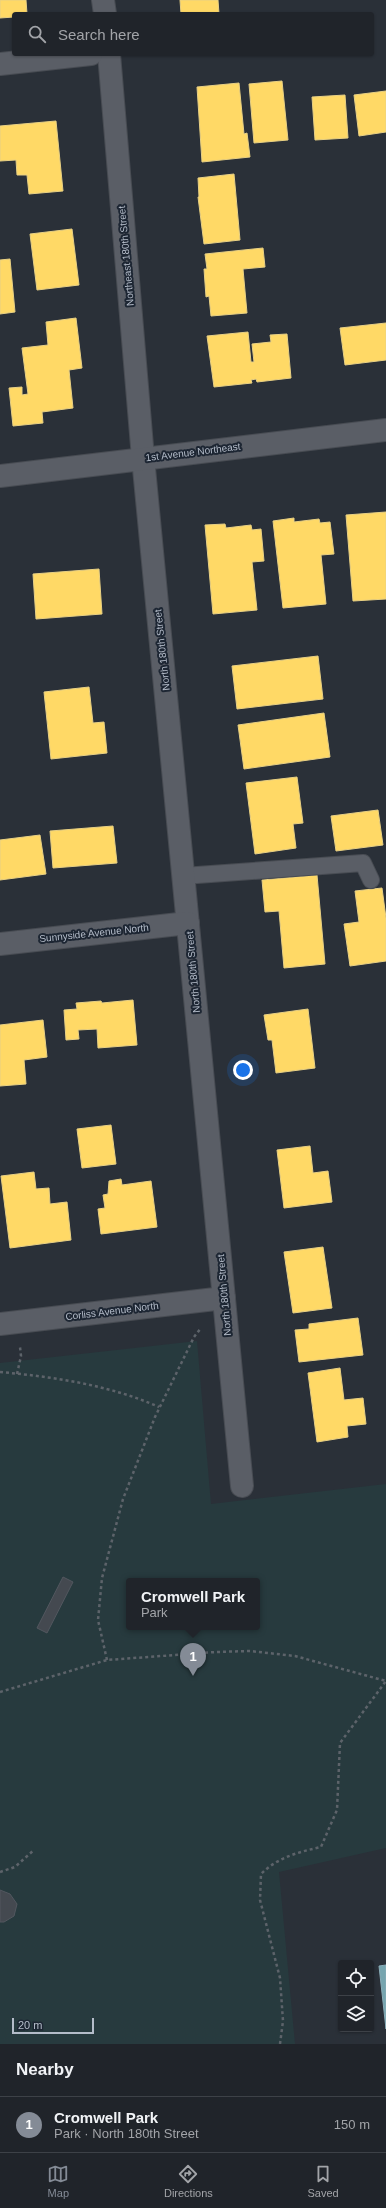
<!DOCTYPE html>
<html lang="en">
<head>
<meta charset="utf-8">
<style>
	body { margin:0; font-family:Arial,sans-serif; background:#2d3036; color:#f1f3f6 }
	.controls { position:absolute; right:12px; bottom:12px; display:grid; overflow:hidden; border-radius:4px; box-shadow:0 1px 3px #0004 }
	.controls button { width:36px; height:36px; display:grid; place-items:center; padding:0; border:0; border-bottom:1px solid #3d4147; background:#20242a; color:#f1f3f6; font:20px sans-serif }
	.scale { position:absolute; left:12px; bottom:10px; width:82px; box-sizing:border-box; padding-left:4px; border:2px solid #b4bcc9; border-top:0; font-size:11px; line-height:14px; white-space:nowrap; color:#b4bcc9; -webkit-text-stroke:3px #1d2633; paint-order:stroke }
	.you { position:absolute; left:243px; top:1070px; width:14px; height:14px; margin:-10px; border:3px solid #fff; border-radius:50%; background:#1a73e8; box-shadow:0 0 0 6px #1a73e833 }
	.badge { display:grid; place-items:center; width:26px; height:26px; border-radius:50%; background:#848b96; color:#fff; font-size:13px; font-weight:700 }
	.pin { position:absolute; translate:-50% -33px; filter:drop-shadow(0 1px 2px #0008) }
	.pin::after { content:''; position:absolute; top:21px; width:14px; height:12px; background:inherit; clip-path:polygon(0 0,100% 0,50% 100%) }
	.popup { position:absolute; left:126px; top:1578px; width:134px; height:52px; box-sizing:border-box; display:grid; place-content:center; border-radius:4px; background:#20242a; filter:drop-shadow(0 1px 3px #0005); font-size:13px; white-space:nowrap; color:#a2a4a8 }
	.popup b { font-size:15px; color:#f1f3f6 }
	.popup::after { content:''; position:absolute; left:50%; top:100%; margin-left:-8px; border:8px solid transparent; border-top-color:#20242a }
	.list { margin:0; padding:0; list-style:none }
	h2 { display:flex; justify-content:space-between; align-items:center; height:52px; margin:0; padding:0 16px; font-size:17px }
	h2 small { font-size:13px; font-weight:400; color:#a2a4a8 }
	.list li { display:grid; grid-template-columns:26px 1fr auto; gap:12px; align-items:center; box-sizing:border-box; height:56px; padding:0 16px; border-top:1px solid #3d4147 }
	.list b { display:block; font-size:15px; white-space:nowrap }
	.list p { margin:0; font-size:13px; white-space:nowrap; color:#a2a4a8 }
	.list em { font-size:13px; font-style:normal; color:#a2a4a8 }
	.icon { flex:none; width:22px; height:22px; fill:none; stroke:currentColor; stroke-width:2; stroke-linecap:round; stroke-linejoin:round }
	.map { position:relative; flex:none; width:386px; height:2044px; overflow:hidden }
	.search { position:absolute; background:#20242a; box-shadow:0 1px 3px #0004; left:12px; right:12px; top:12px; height:44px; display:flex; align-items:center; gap:10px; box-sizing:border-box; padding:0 14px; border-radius:4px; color:#a2a4a8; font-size:15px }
	.sheet { height:108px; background:#20242a }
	nav { display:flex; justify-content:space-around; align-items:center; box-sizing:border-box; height:56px; border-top:1px solid #3d4147; background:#20242a; font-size:11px; color:#a2a4a8 }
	nav a { display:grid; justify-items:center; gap:2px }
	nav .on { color:#848b96 }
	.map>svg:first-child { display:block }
	.green { fill:#273a3e; fill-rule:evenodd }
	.homes { fill:#ffd966; stroke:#e8d084 }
	.public { fill:#76a5af; stroke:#89acb7 }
	.building { fill:#444950; stroke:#52575f }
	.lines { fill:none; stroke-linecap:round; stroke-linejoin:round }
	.lane-casing { stroke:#484c53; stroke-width:18 }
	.street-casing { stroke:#484c53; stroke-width:24 }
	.path { stroke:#5d636a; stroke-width:2.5; stroke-dasharray:3 3; stroke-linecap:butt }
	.lane { stroke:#5a5e66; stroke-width:16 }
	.street { stroke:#5a5e66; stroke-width:22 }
	.labels { text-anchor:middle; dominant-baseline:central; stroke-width:4; stroke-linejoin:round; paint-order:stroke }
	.street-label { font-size:10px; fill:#b4bcc9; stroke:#1d2633 }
</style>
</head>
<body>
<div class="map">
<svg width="386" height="2044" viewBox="0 0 386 2044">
	<rect width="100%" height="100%" fill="#2a3038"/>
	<!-- green -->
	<path class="green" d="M197,1341L211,1504L386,1484V1848L279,1872L295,2044H0V1363ZM129,1581H257V1627H129Z"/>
	<!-- homes -->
	<g class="homes">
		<polygon points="0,0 26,0 27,14 14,14 14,17 0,18"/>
		<polygon points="180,0 218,0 219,14 181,14"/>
		<polygon points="282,81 288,140 254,143 249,84"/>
		<polygon points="239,83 244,134 247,133 250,157 202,162 197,87"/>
		<polygon points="386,91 386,132 359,136 354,95"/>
		<polygon points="345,95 348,138 315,140 312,97"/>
		<polygon points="56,121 63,191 29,194 27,175 17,175 16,160 0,161 0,126"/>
		<polygon points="234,174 240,240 204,244 198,197 199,197 198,178"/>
		<polygon points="72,229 79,285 37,290 30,234"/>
		<polygon points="263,248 265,267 243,269 247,313 211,316 209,296 206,297 204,269 207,269 205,254"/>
		<polygon points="10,259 15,312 0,314 0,260"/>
		<polygon points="76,318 82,368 69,370 73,408 42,412 43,423 13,426 9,388 22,387 22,395 28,394 22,348 48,345 46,322"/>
		<polygon points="386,323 386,360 345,365 340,328"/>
		<polygon points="248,332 251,362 254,362 252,344 271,342 270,335 287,334 291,378 257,382 256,379 251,380 252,383 214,387 207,336"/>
		<polygon points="386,512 386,599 353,601 346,515"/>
		<polygon points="294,518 294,522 319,519 320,523 330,522 334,554 321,555 326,604 283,608 273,521"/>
		<polygon points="225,524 226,528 251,525 252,530 261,529 264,561 252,562 257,610 213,614 205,525"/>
		<polygon points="99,569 102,614 36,619 33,574"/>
		<polygon points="318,656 323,699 237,709 232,666"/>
		<polygon points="89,687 93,723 104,722 107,753 51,759 44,692"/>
		<polygon points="324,713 330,757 244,769 238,725"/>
		<polygon points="297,777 303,823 293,824 296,848 255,854 246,783"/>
		<polygon points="378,810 383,845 336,851 331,816"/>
		<polygon points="113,826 117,863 53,868 50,831"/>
		<polygon points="40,835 46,874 0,880 0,840"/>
		<polygon points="317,875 325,964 284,968 279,911 265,912 262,880"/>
		<polygon points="382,888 386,918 386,961 350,966 344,924 359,922 355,891"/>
		<polygon points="133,1000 137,1045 98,1048 97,1029 78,1030 79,1039 66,1040 64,1010 77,1009 76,1003 101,1001 102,1003"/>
		<polygon points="308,1009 315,1068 276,1073 272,1040 268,1040 264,1015"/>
		<polygon points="43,1020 47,1057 24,1060 26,1084 0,1086 0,1025"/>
		<polygon points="111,1125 116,1164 82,1168 77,1129"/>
		<polygon points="310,1146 313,1173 328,1171 332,1202 284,1208 277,1150"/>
		<polygon points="34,1172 36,1189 49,1188 50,1204 67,1202 71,1240 10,1248 1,1176"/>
		<polygon points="121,1179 122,1185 151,1181 157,1227 101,1234 98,1209 105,1208 103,1195 108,1194 109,1181"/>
		<polygon points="323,1247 332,1308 293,1313 284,1252"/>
		<polygon points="358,1318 363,1355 299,1362 295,1330 309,1329 309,1324"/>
		<polygon points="340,1368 344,1400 363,1398 366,1424 347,1426 348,1437 317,1442 308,1373"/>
	</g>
	<!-- public -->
	<polygon class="public" points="386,1965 386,2029 379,1966"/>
	<!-- building -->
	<g class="building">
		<polygon points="63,1577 73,1582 47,1633 37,1628"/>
		<polygon points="0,1890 10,1894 17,1904 14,1916 4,1922 0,1922"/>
	</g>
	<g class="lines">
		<!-- lane casing -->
		<g class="lane-casing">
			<polyline id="lane" points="183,876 363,863 371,880"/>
		</g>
		<!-- street casing -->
		<g class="street-casing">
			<g id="street">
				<polyline points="103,0 105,14"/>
				<polyline points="109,54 143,458 242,1486"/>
				<polyline points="0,64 91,54"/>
				<polyline points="0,476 386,430"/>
				<polyline points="0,944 188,923"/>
				<polyline points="0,1324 224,1298"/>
			</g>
		</g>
		<!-- path -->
		<g class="path">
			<path d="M0,1372C55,1377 109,1385 159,1407"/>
			<polyline points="17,1374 21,1356 20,1347"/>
			<polyline points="107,1660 98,1620 102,1578 123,1499 155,1417 194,1337 201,1328"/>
			<polyline points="0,1692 107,1660 216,1652 250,1651 295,1656 386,1681"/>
			<polyline points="0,1872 15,1867 34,1850"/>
			<path d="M280,2044L283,2021L280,1978L260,1900L261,1874C278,1857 299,1852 321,1847L337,1810L340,1743L386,1681"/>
		</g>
		<!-- lane -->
		<use href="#lane" class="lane"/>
		<!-- street -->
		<use href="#street" class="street"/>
	</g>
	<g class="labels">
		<!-- street labels -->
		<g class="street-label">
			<text transform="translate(126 256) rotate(-95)">Northeast 180th Street</text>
			<text transform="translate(193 452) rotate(-7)">1st Avenue Northeast</text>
			<text transform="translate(162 650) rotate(-96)">North 180th Street</text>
			<text transform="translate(94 933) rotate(-6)">Sunnyside Avenue North</text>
			<text transform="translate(193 972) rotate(-95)">North 180th Street</text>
			<text transform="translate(224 1295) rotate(-95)">North 180th Street</text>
			<text transform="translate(112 1311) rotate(-7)">Corliss Avenue North</text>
		</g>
	</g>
</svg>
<div class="controls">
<button><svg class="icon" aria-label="locate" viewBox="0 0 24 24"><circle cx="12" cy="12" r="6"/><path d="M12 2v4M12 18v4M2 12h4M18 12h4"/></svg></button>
<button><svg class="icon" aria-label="layers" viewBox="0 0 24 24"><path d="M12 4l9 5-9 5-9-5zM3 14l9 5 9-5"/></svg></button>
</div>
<div class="scale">20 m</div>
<div class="you"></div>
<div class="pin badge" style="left:193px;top:1676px">1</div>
<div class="popup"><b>Cromwell Park</b>Park</div>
<div class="search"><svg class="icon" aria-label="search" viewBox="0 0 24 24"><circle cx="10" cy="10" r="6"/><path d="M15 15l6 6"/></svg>Search here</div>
</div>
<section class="sheet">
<h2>Nearby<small></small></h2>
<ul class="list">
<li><span class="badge">1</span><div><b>Cromwell Park</b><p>Park · North 180th Street</p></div><em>150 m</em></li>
</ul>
</section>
<nav>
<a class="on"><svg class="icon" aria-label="map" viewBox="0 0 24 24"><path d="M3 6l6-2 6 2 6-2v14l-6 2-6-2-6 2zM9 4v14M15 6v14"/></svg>Map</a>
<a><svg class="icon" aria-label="directions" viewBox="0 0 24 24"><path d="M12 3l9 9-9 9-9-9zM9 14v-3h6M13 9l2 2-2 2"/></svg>Directions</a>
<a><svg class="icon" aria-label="saved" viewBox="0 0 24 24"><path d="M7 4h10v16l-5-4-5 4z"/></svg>Saved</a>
</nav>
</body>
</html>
